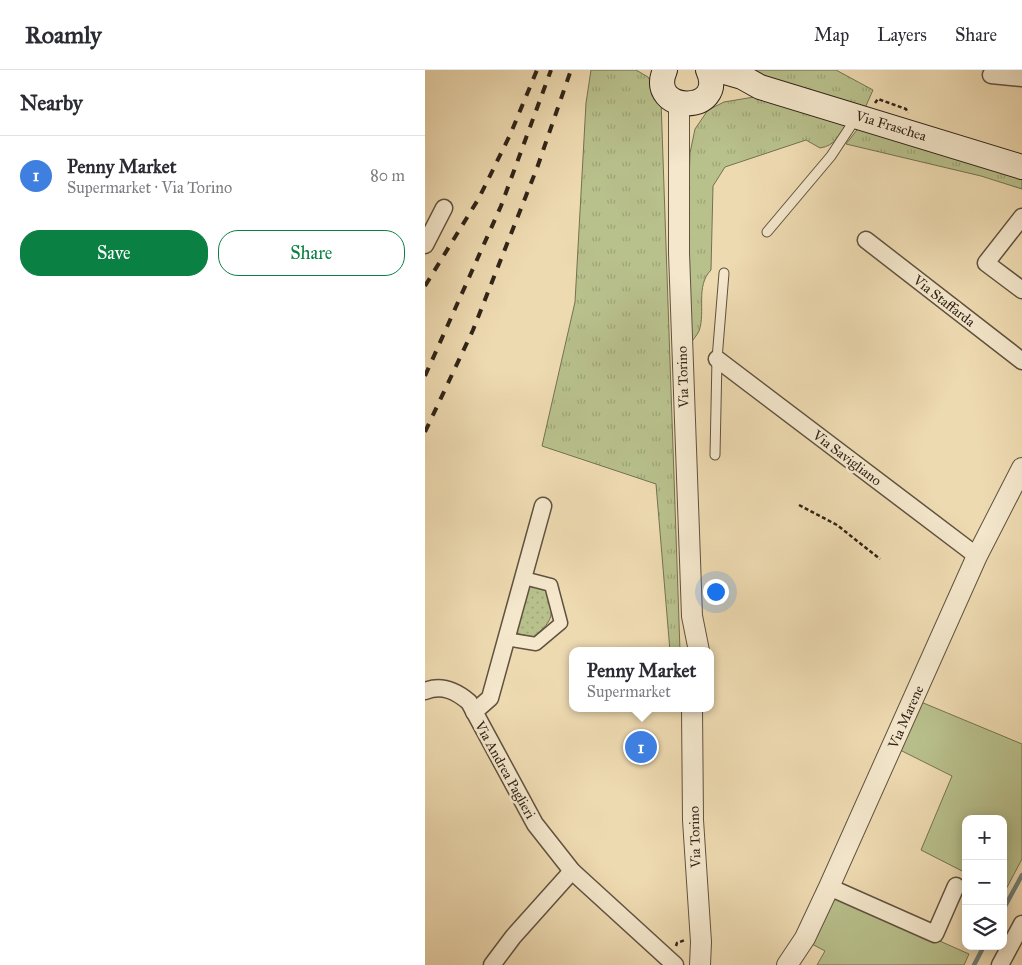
<!DOCTYPE html>
<html lang="en">
<head>
<meta charset="utf-8">
<style>
	body { margin:0; font-family:"IM FELL Great Primer",serif; background:#f7f7f7; color:#2b2b33 }
	.controls { position:absolute; right:15px; bottom:15px; display:grid; overflow:hidden; border-radius:10px; box-shadow:0 2px 12px #0003 }
	.controls button { width:45px; height:45px; display:grid; place-items:center; padding:0; border:0; border-bottom:1px solid #e1e1e2; background:#fff; color:#2b2b33; font:25px sans-serif }
	.you { position:absolute; left:290px; top:521px; width:18px; height:18px; margin:-12px; border:4px solid #fff; border-radius:50%; background:#1a73e8; box-shadow:0 0 0 8px #1a73e833 }
	.badge { display:grid; place-items:center; width:32px; height:32px; border-radius:50%; background:#0b8043; color:#fff; font-size:16px; font-weight:700 }
	.pin { position:absolute; translate:-50% -50%; border:2px solid #fff; box-shadow:0 1px 5px #0006 }
	.popup { position:absolute; left:144px; top:577px; width:145px; height:65px; box-sizing:border-box; display:grid; place-content:center; border-radius:10px; background:#fff; filter:drop-shadow(0 1px 4px #0005); font-size:16px; white-space:nowrap; color:#7c7c81 }
	.popup b { font-size:19px; color:#2b2b33 }
	.popup::after { content:''; position:absolute; left:50%; top:100%; margin-left:-10px; border:10px solid transparent; border-top-color:#fff }
	.list { margin:0; padding:0; list-style:none }
	h2 { display:flex; justify-content:space-between; align-items:center; height:65px; margin:0; padding:0 20px; font-size:21px }
	h2 small { font-size:16px; font-weight:400; color:#7c7c81 }
	.list li { display:grid; grid-template-columns:32px 1fr auto; gap:15px; align-items:center; box-sizing:border-box; height:80px; padding:0 20px; border-top:1px solid #e1e1e2 }
	.list b { display:block; font-size:19px; white-space:nowrap }
	.list p { margin:0; font-size:16px; white-space:nowrap; color:#7c7c81 }
	.list em { font-size:16px; font-style:normal; color:#7c7c81 }
	.actions { display:flex; gap:10px; padding:15px 20px }
	.actions a { flex:1; padding:11px 0; border:1px solid #0b8043; border-radius:20px; text-align:center; font-size:18px; color:#0b8043 }
	.actions .main { background:#0b8043; color:#fff }
	.icon { flex:none; width:28px; height:28px; fill:none; stroke:currentColor; stroke-width:2; stroke-linecap:round; stroke-linejoin:round }
	.map { position:relative; flex:none; width:597px; height:895px; overflow:hidden }
	header { display:flex; align-items:center; gap:30px; box-sizing:border-box; height:70px; padding:0 25px; background:#fff; border-bottom:1px solid #e1e1e2 }
	header strong { font-size:24px }
	nav { display:flex; gap:28px; margin-inline-start:auto; font-size:18px }
	main { display:flex }
	aside { flex:1; background:#fff }
	.map>svg:first-child { display:block }
	.grass { fill:url(#grass-tufts); stroke:#747252 }
	.park { fill:url(#park-dots); stroke:#747252 }
	.garden { fill:#b8c08c; stroke:#747252 }
	.lines { fill:none; stroke-linecap:round; stroke-linejoin:round }
	.stream { stroke:#6f7e74; stroke-width:4.5 }
	.service-casing { stroke:#60523f; stroke-width:11 }
	.pedestrian-casing { stroke:#60523f; stroke-width:15 }
	.minor-casing { stroke:#60523f; stroke-width:19 }
	.tertiary-casing { stroke:#60523f; stroke-width:22 }
	.secondary-casing { stroke:#302419; stroke-width:26 }
	.path { stroke:#302419; stroke-width:2.5; stroke-dasharray:4 2.5; stroke-linecap:butt }
	.service { stroke:#f4e7cc; stroke-width:9 }
	.pedestrian { stroke:#f4e7cc; stroke-width:12 }
	.minor { stroke:#f4e7cc; stroke-width:16 }
	.tertiary { stroke:#f4e7cc; stroke-width:20 }
	.secondary { stroke:#f4e7cc; stroke-width:24 }
	.rail { stroke:#302419; stroke-width:4; stroke-dasharray:9 9; stroke-linecap:butt }
	.labels { text-anchor:middle; dominant-baseline:central; stroke-width:5; stroke-linejoin:round; paint-order:stroke }
	.street-label { font-size:14px; fill:#302419; stroke:#f4e7cc }
</style>
</head>
<body>
<header>
<strong>Roamly</strong>
<nav><a>Map</a><a>Layers</a><a>Share</a></nav>
</header>
<main>
<aside>
<h2>Nearby<small></small></h2>
<ul class="list">
<li><span class="badge" style="background:#3f7fe0">1</span><div><b>Penny Market</b><p>Supermarket · Via Torino</p></div><em>80 m</em></li>
</ul>
<div class="actions"><a class="main">Save</a><a>Share</a></div>
</aside>
<div class="map">
<svg width="597" height="895" viewBox="0 0 597 895">
	<defs>
		<pattern id="grass-tufts" width="24" height="20" patternUnits="userSpaceOnUse" patternTransform="scale(1.25)"><rect width="24" height="20" fill="#b8c08c"/><path d="M3 7l-1-3M5 7V3M7 7l1-3M15 17l-1-3M17 17v-4M19 17l1-3" fill="none" stroke="#9ea578"/></pattern>
		<pattern id="park-dots" width="8" height="8" patternUnits="userSpaceOnUse" patternTransform="scale(1.25)"><rect width="8" height="8" fill="#b8c08c"/><path d="M2 2h.1M6 6h.1" fill="none" stroke="#9ea578" stroke-width="1.8" stroke-linecap="round"/></pattern>
	</defs>
	<rect width="100%" height="100%" fill="#eedab1"/>
	<filter id="stains"><feTurbulence type="fractalNoise" baseFrequency=".004" numOctaves="4"/><feColorMatrix values="0 0 0 0 .2 0 0 0 0 .09 0 0 0 0 .02 0 0 0 .5 -.17"/></filter>
	<radialGradient id="worn" r=".72"><stop offset=".6" stop-color="#630" stop-opacity="0"/><stop offset="1" stop-color="#630" stop-opacity=".3"/></radialGradient>
	<!-- grass -->
	<g class="grass">
		<polygon points="166,0 211,0 223,7 236,30 255,581 245,581 231,414 117,376 150,232 161,33"/>
		<polygon points="318,0 411,0 448,20 440,38"/>
		<path d="M329,27L350,29L423,51C416,64 410,76 395,78L381,70L300,97L288,116L286,200C270,216 281,242 274,261C272,265 268,270 265,274L263,144L265,83L270,59L283,40L299,32Z"/>
		<polygon points="435,56 597,106 597,119 556,106 421,74"/>
	</g>
	<!-- park -->
	<path class="park" d="M105,514L121,519C129,544 130,550 108,567L90,563Z"/>
	<!-- garden -->
	<g class="garden">
		<polygon points="496,632 597,674 597,789 579,823 578,749 541,749 541,803 496,780 527,706 473,679"/>
		<polygon points="409,824 544,884 539,895 392,895 400,881 385,873"/>
	</g>
	<g class="lines">
		<!-- stream -->
		<g class="stream">
			<polyline points="578,840 597,805"/>
			<polyline points="549,895 559,876"/>
		</g>
		<!-- service casing -->
		<g class="service-casing">
			<g id="service">
				<polyline points="342,162 406,86 431,48"/>
				<polyline points="290,385 292,289 299,203"/>
			</g>
		</g>
		<!-- pedestrian casing -->
		<g class="pedestrian-casing">
			<polyline id="pedestrian" points="81,569 111,574 136,553 126,515 99,508"/>
		</g>
		<!-- minor casing -->
		<g class="minor-casing">
			<g id="minor">
				<polyline points="566,5 597,8"/>
				<polyline points="597,147 561,193 597,220"/>
				<polyline points="441,170 597,291"/>
				<polyline points="0,175 19,138"/>
				<polyline points="292,289 552,486"/>
				<path d="M0,621C17,614 31,621 44,632L110,754L147,801L250,895"/>
				<polyline points="49,642 65,628 118,436"/>
				<polyline points="404,817 510,864 531,816"/>
				<polyline points="67,895 88,867 147,801"/>
				<polyline points="575,895 597,854"/>
			</g>
		</g>
		<!-- tertiary casing -->
		<g class="tertiary-casing">
			<g id="tertiary">
				<polyline points="254,33 254,183 267,546 274,581"/>
				<polyline points="267,638 268,750 276,872 275,895"/>
				<polyline points="362,895 380,868 404,817 552,486 597,398"/>
			</g>
		</g>
		<!-- secondary casing -->
		<g class="secondary-casing">
			<g id="secondary">
				<path d="M240,0C221,44 303,45 283,0"/>
				<polyline points="293,0 317,7 335,17 597,97"/>
			</g>
		</g>
		<!-- path -->
		<g class="path">
			<polyline points="450,33 453,29 481,39 483,43"/>
			<polyline points="374,435 412,455 455,489"/>
			<polyline points="251,876 252,873 260,870"/>
		</g>
		<!-- service -->
		<use href="#service" class="service"/>
		<!-- pedestrian -->
		<use href="#pedestrian" class="pedestrian"/>
		<!-- minor -->
		<use href="#minor" class="minor"/>
		<!-- tertiary -->
		<use href="#tertiary" class="tertiary"/>
		<!-- secondary -->
		<use href="#secondary" class="secondary"/>
		<!-- rail -->
		<g class="rail">
			<polyline points="0,216 54,128 85,65 112,0"/>
			<polyline points="0,306 76,136 126,0"/>
			<polyline points="0,362 48,260 112,98 146,0"/>
		</g>
	</g>
	<g class="labels">
		<!-- street labels -->
		<g class="street-label">
			<text transform="translate(466 56) rotate(17)">Via Fraschea</text>
			<text transform="translate(519 231) rotate(38)">Via Staffarda</text>
			<text transform="translate(258 307) rotate(-92)">Via Torino</text>
			<text transform="translate(422 388) rotate(37)">Via Savigliano</text>
			<text transform="translate(481 647) rotate(-66)">Via Marene</text>
			<text transform="translate(80 700) rotate(61)">Via Andrea Paglieri</text>
			<text transform="translate(270 767) rotate(-92)">Via Torino</text>
		</g>
	</g>
	<rect width="100%" height="100%" filter="url(#stains)"/>
	<rect width="100%" height="100%" fill="url(#worn)"/>
</svg>
<div class="controls">
<button>+</button>
<button>−</button>
<button><svg class="icon" aria-label="layers" viewBox="0 0 24 24"><path d="M12 4l9 5-9 5-9-5zM3 14l9 5 9-5"/></svg></button>
</div>
<div class="you"></div>
<div class="pin badge" style="left:216px;top:677px;background:#3f7fe0">1</div>
<div class="popup"><b>Penny Market</b>Supermarket</div>
</div>
</main>
</body>
</html>
